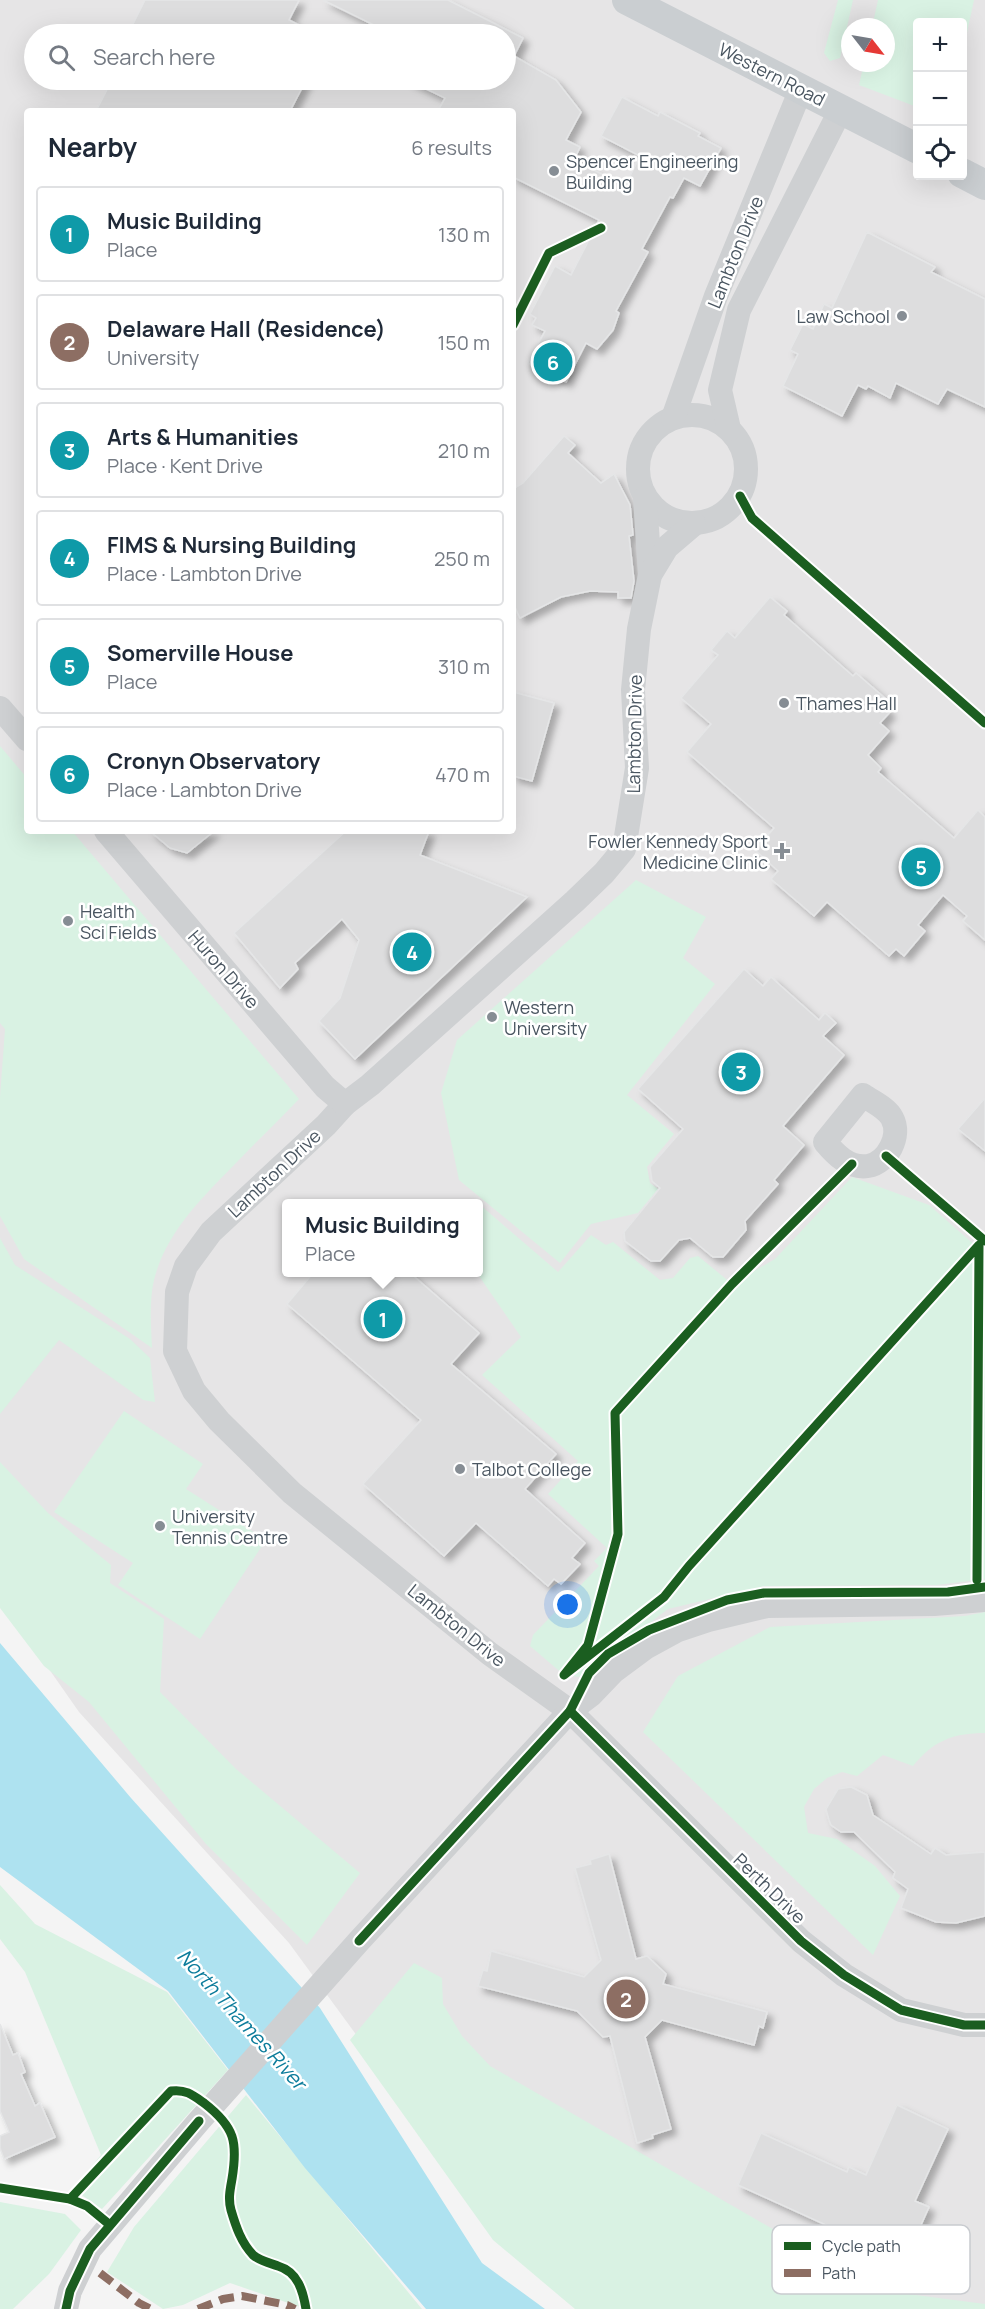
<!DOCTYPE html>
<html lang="en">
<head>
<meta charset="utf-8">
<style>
	body { margin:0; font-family:Manrope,sans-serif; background:#f6f6f7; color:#1f2937 }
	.controls { position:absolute; right:18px; top:18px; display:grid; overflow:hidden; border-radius:6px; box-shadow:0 6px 24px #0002 }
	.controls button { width:54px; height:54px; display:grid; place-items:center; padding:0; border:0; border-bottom:2px solid #e0e1e3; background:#fff; color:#1f2937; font:30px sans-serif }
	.compass { position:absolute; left:841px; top:18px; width:54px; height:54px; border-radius:50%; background:#fff; box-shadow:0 6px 24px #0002; rotate:121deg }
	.you { position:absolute; left:568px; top:1605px; width:21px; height:21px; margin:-15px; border:4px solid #fff; border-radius:50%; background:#1a73e8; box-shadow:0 0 0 9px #1a73e833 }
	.badge { display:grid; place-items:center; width:39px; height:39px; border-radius:50%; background:#0b8043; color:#fff; font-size:20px; font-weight:700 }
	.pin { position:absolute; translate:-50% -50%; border:3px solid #fff; box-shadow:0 2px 6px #0006 }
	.popup { position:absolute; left:282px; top:1199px; width:201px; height:78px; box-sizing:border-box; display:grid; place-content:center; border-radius:6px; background:#fff; filter:drop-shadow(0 2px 4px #0005); font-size:20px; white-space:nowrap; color:#747a83 }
	.popup b { font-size:22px; color:#1f2937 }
	.popup::after { content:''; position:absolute; left:50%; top:100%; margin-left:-12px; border:12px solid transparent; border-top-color:#fff }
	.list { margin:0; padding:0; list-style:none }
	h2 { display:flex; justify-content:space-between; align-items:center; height:78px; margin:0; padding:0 24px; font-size:26px }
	h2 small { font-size:20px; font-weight:400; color:#747a83 }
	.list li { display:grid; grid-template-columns:39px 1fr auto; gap:18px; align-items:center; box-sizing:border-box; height:96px; margin:0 12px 12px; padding:0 12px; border:2px solid #e0e1e3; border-radius:6px }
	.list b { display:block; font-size:22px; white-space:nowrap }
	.list p { margin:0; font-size:20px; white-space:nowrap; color:#747a83 }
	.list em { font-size:20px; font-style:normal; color:#747a83 }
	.icon { flex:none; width:33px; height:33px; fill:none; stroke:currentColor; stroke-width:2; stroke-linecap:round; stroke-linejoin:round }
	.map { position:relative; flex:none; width:985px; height:2309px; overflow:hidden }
	.search { position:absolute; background:#fff; box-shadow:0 6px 24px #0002; left:24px; top:24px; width:492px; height:66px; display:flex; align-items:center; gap:15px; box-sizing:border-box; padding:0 21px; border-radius:33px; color:#747a83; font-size:22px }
	.panel { position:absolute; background:#fff; box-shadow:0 6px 24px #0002; left:24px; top:108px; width:492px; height:726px; border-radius:6px }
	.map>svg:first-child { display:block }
	.education { fill:#e6e5e6; fill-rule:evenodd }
	.green { fill:#d9f2e3 }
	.water { fill:#aee2f0 }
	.building { fill:#ddddde; stroke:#e5e6e7; stroke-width:1.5; filter:url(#shadow) }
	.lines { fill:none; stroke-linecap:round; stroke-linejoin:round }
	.minor { stroke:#ced0d2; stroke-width:24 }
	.major { stroke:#caced1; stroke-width:30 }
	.quiet { stroke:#8d6e63; stroke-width:8; stroke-dasharray:15 8; stroke-linecap:butt }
	.cycleway-casing { stroke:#fff; stroke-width:13 }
	.cycleway { stroke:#1b5e20; stroke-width:9 }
	.poi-dot { fill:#868d94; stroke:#fff; stroke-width:2 }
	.labels { text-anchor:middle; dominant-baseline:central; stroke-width:5; stroke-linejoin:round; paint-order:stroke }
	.street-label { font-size:18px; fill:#4a5661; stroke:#fff }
	.poi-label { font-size:18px; fill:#4a5661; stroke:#fff; text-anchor:start }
	.water-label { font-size:20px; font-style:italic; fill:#0c7c9b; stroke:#fff }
	.key { fill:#fff; stroke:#c9ccd0; stroke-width:1.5 }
	.key-label { font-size:16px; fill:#4a5661 }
</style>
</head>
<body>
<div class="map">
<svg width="985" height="2309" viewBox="0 0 985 2309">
	<defs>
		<filter id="shadow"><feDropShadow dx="5.5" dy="5.5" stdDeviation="3" flood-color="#0004"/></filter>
	</defs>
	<rect width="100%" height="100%" fill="#f4f4f4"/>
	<!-- education -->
	<path class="education" d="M0,0H985V2309L500,2231L289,1943L79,1712L0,1599ZM918,22H962V176H918ZM850,27H886V63H850ZM34,34H506V80H34ZM27,111H513V831H27ZM287,1204H479V1272H287Z"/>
	<!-- green -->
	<g class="green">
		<polygon points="838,0 853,0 840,58 830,61 824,53"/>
		<polygon points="878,0 974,0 963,51 962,22 918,22 917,107 859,85 864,63 886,63 886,27 872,27"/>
		<path d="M0,746L27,778V831H72L299,1099C278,1121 256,1142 235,1164C202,1198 166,1232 154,1280C149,1301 151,1326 152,1348L24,1259L0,1216V1097L5,1029L0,1023Z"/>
		<polygon points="636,880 706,917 683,958 715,984 627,1095 674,1134 647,1167 650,1183 658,1189 638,1213 591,1224 560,1263 459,1180 441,1093 457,1040"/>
		<polygon points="852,1177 929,1205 985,1254 985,1579 937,1585 764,1586 668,1609 579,1677 564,1675 530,1646 533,1635 599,1566 594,1561 607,1548 548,1494 578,1461 482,1375 521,1337 477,1273 479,1272 479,1204 558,1272 591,1235 606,1245 613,1242 660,1280 673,1278 690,1258 698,1256 737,1288 749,1274 775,1259"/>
		<polygon points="0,1238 15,1265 130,1339 150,1358 155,1402 143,1400 59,1340 0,1414"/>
		<polygon points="124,1411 203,1464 186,1489 266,1540 200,1639 118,1585 133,1563 54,1512"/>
		<polygon points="0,1462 48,1513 111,1565 110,1583 164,1619 160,1692 236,1769 360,1873 307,1945 206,1844 89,1702 44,1666 0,1608"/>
		<path d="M985,1612V1733C953,1733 933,1741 913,1766L883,1755L857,1776L842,1772L827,1778L814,1789L804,1807L808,1833L837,1839L875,1866L900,1896L873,1955L643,1732L678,1676L770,1627L965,1616Z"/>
		<polygon points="0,1885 35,1924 167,1992 228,2070 102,2209 73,2189 101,2155 25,1972 0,1939"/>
		<polygon points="414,1963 442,1978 443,2004 462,2036 490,2066 771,2228 908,2294 985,2304 985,2309 575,2309 493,2240 350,2040"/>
		<polygon points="246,2095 422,2309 306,2309 230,2283 183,2305 163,2309 107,2272 134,2227"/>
		<polygon points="0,2202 65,2214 81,2230 49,2274 13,2309 0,2309"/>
	</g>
	<!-- water -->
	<polygon class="water" points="0,1643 131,1798 320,2008 482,2263 545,2309 426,2309 305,2168 168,1991 0,1867"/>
	<!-- building -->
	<g class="building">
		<polygon points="145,0 299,0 289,20 316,34 128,34"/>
		<polygon points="323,0 448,0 523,38 514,56 556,80 581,112 566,140 580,147 574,160 625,186 640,156 601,136 622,97 658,116 660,112 700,133 698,136 721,148 700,186 684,178 673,198 670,197 642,249 648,252 616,311 619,313 613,330 597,349 586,343 566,382 528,363 545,331 532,325 536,318 530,314 555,266 571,275 599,220 513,177 513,111 438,111 445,98 408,80 506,80 506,34 392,34"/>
		<polygon points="112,80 306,80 290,111 96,111"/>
		<polygon points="867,232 935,267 931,272 985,299 985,407 947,389 938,404 896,383 890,398 868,386 866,389 858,385 842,416 783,386 798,354 790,350 803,324 813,329 824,304 832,308"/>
		<polygon points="564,436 575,445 568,453 601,483 614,474 630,505 633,535 629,536 634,581 631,598 618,598 618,592 590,591 561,597 520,618 513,603 513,489 523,483"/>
		<polygon points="770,597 787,611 784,615 853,676 856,673 886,699 881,704 890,712 880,723 889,731 868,755 881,768 878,772 954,838 978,810 985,817 985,940 963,921 967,916 943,895 918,925 925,931 904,956 896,949 889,956 827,902 814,916 771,879 778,871 755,850 774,828 687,752 711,724 681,698 718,655 711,650 727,631 735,638"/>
		<polygon points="513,692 554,703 532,781 513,776"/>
		<polygon points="150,831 214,831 187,853 170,848"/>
		<polygon points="346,831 372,833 373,831 429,831 420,855 527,897 355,1059 319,1021 340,998 359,940 342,919 295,963 298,969 280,988 234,933"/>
		<polygon points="744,969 763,986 771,977 819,1020 825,1013 836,1023 823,1036 844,1055 783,1126 804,1145 774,1180 778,1184 745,1221 746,1230 723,1257 713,1257 690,1238 679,1240 660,1261 651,1261 625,1241 624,1232 660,1188 652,1181 650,1167 683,1129 638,1089"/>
		<polygon points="985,1098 985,1151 958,1129"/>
		<polygon points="314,1272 409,1272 479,1333 451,1364 556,1454 525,1489 585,1543 572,1558 580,1564 561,1584 554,1579 548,1586 476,1523 444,1556 363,1484 421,1420 287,1304"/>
		<polygon points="851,1787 867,1795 873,1815 931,1854 935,1848 946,1855 985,1852 985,1916 956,1923 936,1922 901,1908 908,1889 893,1878 895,1872 854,1832 841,1832 831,1825 829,1820 826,1809 838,1789"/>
		<polygon points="609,1854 636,1959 647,1956 666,1974 663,1984 767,2012 763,2028 759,2026 754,2045 662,2020 645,2037 671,2129 652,2135 653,2138 637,2143 610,2036 603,2037 577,2011 478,1986 483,1970 487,1971 491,1951 584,1977 601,1960 575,1868 591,1864 590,1860"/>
		<polygon points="0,2024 13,2055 18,2053 25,2072 21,2074 35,2106 40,2103 55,2137 4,2159 0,2148 0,2136 9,2132 0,2111"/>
		<polygon points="897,2105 948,2129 915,2201 929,2207 905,2261 738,2185 761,2133 847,2172 849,2167 866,2175"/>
	</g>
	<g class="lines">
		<!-- minor -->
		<g class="minor">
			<circle cx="692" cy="469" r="54"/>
			<polyline points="673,418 716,296 801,89"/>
			<polyline points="729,429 720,390 739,310 841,109"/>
			<polyline points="645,498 650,575"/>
			<polyline points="694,524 667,547 650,575 639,629 633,690 637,768 624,849 604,873 575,901 370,1085 345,1104 326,1125 211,1232 186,1266 177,1292 175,1351 194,1391 219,1421 292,1493 490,1654 570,1711 801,1941 844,1975 901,2010 964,2025 985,2025"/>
			<polyline points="0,708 27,739"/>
			<polyline points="106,831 325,1087 345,1104"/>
			<path d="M863,1095C873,1102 887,1108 892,1118C902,1136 887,1163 868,1166C849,1169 835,1154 825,1142Z"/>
			<polyline points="66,2309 70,2291 90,2249 199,2121 359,1941 570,1711 591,1695 614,1671 645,1648 678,1630 708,1620 767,1606 934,1604 985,1600"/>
		</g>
		<!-- major -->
		<g class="major">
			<polyline points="627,0 918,149"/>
			<polyline points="962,173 985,185"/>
		</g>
		<!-- quiet -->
		<g class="quiet">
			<polyline points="100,2273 139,2303 151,2309"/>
			<polyline points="198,2309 223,2299 242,2296 287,2305 295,2309"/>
		</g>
		<!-- cycleway casing -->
		<g class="cycleway-casing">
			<g id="cycleway">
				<polyline points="513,325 549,253 601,228"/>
				<polyline points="740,496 752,518 985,723"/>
				<polyline points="886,1156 985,1241"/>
				<polyline points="852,1164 732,1284 615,1413 618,1534 588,1645 564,1675 664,1597 689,1566 979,1245 977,1580"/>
				<polyline points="570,1711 801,1941 844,1975 901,2010 964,2025 985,2025"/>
				<polyline points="359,1941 570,1711 589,1673 608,1654 649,1630 727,1600 764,1593 948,1592 985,1587"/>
				<polyline points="0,2188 70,2199 87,2206 110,2225"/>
				<path d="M70,2199L171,2091C186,2089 193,2095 204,2103C235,2127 238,2142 232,2179C230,2190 228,2199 231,2210C236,2227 241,2242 253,2255C260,2261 270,2263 278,2266C298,2272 303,2291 306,2309"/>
				<polyline points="66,2309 70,2291 90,2249 199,2121"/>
			</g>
		</g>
		<!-- cycleway -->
		<use href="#cycleway" class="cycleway"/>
	</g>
	<!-- markers -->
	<g class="poi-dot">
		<circle cx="554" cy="171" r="6"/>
		<circle cx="902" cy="316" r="6"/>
		<circle cx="784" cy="703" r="6"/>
		<path d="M779 842h6v6h6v6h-6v6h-6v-6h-6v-6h6z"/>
		<circle cx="68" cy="921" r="6"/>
		<circle cx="492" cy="1017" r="6"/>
		<circle cx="460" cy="1469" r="6"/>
		<circle cx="160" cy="1526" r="6"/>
	</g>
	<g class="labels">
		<!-- street labels -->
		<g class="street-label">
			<text transform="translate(772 74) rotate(27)">Western Road</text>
			<text transform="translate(735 252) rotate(-68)">Lambton Drive</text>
			<text transform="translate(634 734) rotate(-89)">Lambton Drive</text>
			<text transform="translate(224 969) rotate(49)">Huron Drive</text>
			<text transform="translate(274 1173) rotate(-43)">Lambton Drive</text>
			<text transform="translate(457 1625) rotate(39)">Lambton Drive</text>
			<text transform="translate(770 1888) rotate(44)">Perth Drive</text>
		</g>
		<!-- poi labels -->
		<g class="poi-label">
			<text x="566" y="161">Spencer Engineering<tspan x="566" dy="21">Building</tspan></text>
			<text x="890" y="316" text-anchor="end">Law School</text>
			<text x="796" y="703">Thames Hall</text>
			<text x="768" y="841" text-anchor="end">Fowler Kennedy Sport<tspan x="768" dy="21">Medicine Clinic</tspan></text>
			<text x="80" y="911">Health<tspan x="80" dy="21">Sci Fields</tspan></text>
			<text x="504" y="1007">Western<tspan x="504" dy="21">University</tspan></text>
			<text x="472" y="1469">Talbot College</text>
			<text x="172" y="1516">University<tspan x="172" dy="21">Tennis Centre</tspan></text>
		</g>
		<!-- water labels -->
		<g class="water-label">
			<text transform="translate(242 2019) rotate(48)">North Thames River</text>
		</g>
	</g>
	<!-- legend -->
	<rect x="772" y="2225" width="198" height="69" rx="9" class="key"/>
	<rect x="784" y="2242" width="27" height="8" fill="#1b5e20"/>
	<rect x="784" y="2269" width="27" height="8" fill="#8d6e63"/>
	<g class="key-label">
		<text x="822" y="2252">Cycle path</text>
		<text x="822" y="2279">Path</text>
	</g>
</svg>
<div class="controls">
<button>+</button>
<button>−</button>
<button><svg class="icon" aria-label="locate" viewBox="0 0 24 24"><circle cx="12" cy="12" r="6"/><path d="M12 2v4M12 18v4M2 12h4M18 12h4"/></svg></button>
</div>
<svg class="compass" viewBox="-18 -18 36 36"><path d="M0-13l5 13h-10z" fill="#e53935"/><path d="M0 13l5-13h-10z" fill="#747a83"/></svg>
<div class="you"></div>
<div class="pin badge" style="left:383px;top:1319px;background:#0f9aa8">1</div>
<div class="popup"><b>Music Building</b>Place</div>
<div class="pin badge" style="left:626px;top:1999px;background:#8d6e63">2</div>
<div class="pin badge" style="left:741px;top:1072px;background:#0f9aa8">3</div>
<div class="pin badge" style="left:412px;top:952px;background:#0f9aa8">4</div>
<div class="pin badge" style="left:921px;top:867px;background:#0f9aa8">5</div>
<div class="pin badge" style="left:553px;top:362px;background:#0f9aa8">6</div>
<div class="search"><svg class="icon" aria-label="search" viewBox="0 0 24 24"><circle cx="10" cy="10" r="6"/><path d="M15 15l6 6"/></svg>Search here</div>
<section class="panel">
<h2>Nearby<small>6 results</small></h2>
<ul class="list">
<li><span class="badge" style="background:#0f9aa8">1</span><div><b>Music Building</b><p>Place</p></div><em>130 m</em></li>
<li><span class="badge" style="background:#8d6e63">2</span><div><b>Delaware Hall (Residence)</b><p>University</p></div><em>150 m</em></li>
<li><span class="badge" style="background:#0f9aa8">3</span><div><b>Arts &amp; Humanities</b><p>Place · Kent Drive</p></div><em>210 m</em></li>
<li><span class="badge" style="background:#0f9aa8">4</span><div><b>FIMS &amp; Nursing Building</b><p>Place · Lambton Drive</p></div><em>250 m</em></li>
<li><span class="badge" style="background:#0f9aa8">5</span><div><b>Somerville House</b><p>Place</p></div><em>310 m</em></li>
<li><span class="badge" style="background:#0f9aa8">6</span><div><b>Cronyn Observatory</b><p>Place · Lambton Drive</p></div><em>470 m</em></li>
</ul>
</section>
</div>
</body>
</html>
